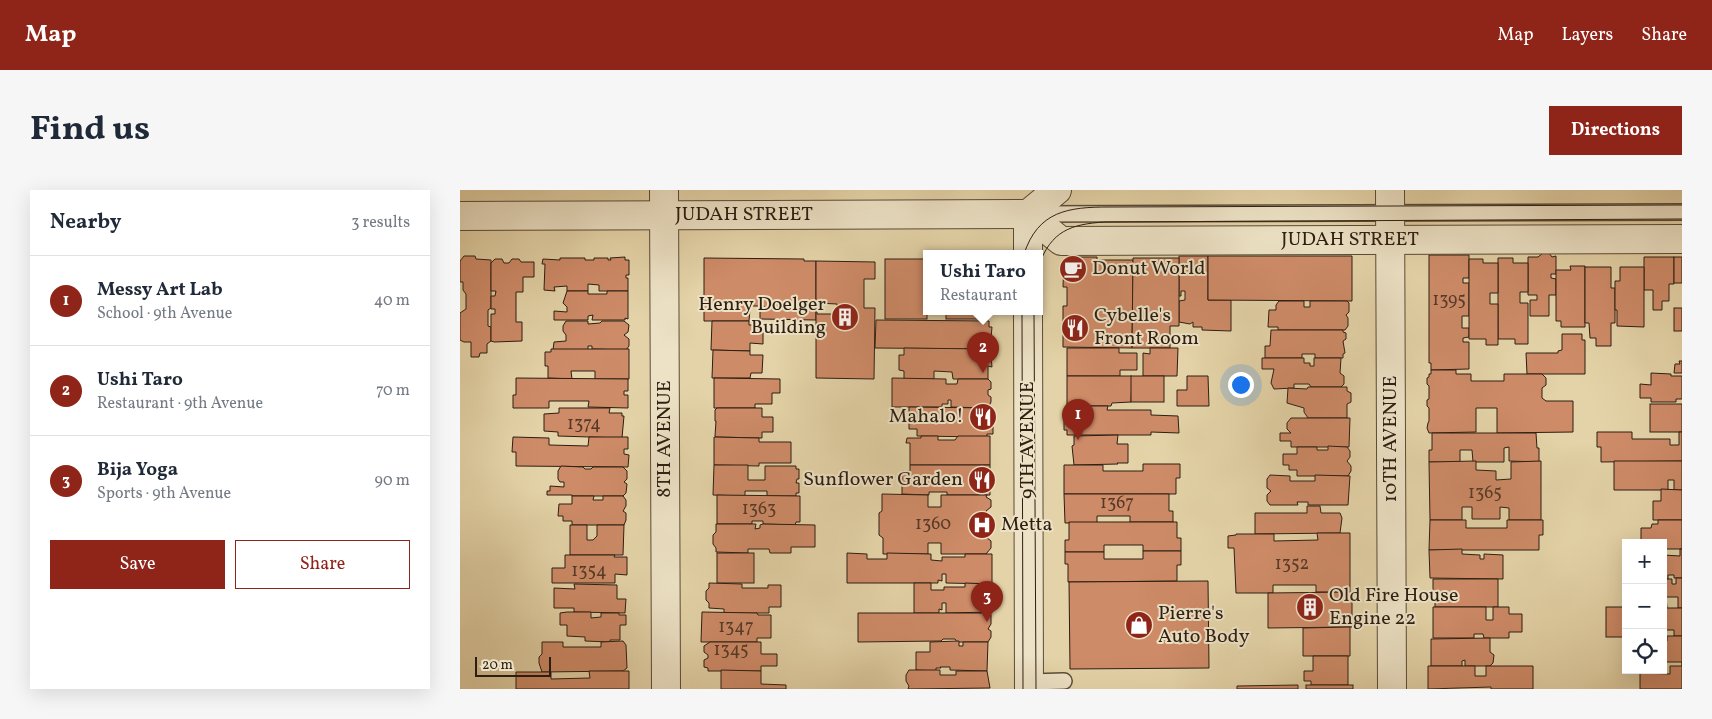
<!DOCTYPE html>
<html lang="en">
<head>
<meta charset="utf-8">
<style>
	body { margin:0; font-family:Vollkorn,serif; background:#f6f6f7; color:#1f2937 }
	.controls { position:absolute; right:15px; bottom:15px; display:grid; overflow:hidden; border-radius:0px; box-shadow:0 5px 20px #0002 }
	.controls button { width:45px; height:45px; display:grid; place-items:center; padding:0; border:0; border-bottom:1px solid #e0e1e3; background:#fff; color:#1f2937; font:25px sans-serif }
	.scale { position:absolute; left:15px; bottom:12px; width:76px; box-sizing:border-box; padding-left:5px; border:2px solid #2d1e13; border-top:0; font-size:14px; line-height:18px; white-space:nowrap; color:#2d1e13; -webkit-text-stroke:4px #ede2c6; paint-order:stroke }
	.you { position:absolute; left:780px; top:194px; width:18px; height:18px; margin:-12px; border:4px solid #fff; border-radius:50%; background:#1a73e8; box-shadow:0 0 0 8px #1a73e833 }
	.badge { display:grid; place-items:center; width:32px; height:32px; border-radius:50%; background:#8f2418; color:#fff; font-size:16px; font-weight:700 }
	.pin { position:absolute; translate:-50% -41px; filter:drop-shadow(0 1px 2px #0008) }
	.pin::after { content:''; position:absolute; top:26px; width:18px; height:15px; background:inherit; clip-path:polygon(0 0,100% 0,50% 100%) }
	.popup { position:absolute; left:463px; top:60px; width:120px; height:65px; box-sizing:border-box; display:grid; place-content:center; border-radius:0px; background:#fff; filter:drop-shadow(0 1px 4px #0005); font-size:16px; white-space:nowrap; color:#747a83 }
	.popup b { font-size:19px; color:#1f2937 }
	.popup::after { content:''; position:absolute; left:50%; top:100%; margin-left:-10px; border:10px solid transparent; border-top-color:#fff }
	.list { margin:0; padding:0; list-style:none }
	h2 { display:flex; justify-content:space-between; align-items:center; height:65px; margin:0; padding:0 20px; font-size:21px }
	h2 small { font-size:16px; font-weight:400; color:#747a83 }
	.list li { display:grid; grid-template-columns:32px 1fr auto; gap:15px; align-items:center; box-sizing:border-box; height:90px; padding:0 20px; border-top:1px solid #e0e1e3 }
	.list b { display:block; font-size:19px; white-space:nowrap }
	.list p { margin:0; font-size:16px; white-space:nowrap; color:#747a83 }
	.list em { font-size:16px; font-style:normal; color:#747a83 }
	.actions { display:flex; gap:10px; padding:15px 20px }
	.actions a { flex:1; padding:11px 0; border:1px solid #8f2418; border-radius:0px; text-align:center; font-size:18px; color:#8f2418 }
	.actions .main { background:#8f2418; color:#fff }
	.icon { flex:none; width:28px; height:28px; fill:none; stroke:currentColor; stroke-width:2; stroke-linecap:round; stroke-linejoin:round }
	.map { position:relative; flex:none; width:1222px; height:499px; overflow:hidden; border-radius:0px }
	header { display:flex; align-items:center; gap:30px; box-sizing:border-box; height:70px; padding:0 25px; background:#8f2418; color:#fff }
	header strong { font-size:24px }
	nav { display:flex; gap:28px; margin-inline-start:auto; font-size:18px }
	.intro { display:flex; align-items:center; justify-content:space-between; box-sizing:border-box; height:120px; padding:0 30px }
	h1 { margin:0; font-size:35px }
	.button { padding:12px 22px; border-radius:0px; background:#8f2418; color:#fff; font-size:18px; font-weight:700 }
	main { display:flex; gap:30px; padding:0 30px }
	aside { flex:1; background:#fff; border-radius:0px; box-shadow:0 5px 20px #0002 }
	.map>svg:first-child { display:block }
	.building { fill:#ce8b68; stroke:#2d1e13; fill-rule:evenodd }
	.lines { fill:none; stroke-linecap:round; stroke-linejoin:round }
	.service-casing { stroke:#5b4b38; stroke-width:18 }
	.minor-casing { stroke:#5b4b38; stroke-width:30 }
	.tertiary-casing { stroke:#5b4b38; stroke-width:30 }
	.service { stroke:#ede2c6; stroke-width:15 }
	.minor { stroke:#ede2c6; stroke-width:28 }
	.tertiary { stroke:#ede2c6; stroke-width:28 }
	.tram { stroke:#2d1e13; stroke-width:1 }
	.labels { text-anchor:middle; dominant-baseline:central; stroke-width:4; stroke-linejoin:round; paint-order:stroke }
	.number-label { font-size:18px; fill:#553928 }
	.street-label { font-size:20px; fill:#2d1e13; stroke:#ede2c6 }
	.poi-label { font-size:20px; fill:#2d1e13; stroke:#ede2c6; text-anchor:start }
</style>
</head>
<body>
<header>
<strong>Map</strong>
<nav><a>Map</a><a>Layers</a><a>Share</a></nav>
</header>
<div class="intro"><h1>Find us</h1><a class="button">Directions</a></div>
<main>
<aside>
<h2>Nearby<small>3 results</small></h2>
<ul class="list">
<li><span class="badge">1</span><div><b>Messy Art Lab</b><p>School · 9th Avenue</p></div><em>40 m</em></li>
<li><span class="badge">2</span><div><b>Ushi Taro</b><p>Restaurant · 9th Avenue</p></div><em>70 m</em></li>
<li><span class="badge">3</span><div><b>Bija Yoga</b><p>Sports · 9th Avenue</p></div><em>90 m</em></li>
</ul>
<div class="actions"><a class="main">Save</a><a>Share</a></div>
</aside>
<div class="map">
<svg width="1222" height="499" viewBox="0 0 1222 499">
	<rect width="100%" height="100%" fill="#e4d3a8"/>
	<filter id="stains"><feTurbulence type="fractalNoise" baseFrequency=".004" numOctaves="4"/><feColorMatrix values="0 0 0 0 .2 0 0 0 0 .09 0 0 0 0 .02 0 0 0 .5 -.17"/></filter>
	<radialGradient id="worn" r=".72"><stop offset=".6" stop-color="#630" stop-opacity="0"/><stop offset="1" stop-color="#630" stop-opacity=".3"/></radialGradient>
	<!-- building -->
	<g class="building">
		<polygon points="1083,63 1089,63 1092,67 1096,66 1096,84 1091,84 1091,88 1096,89 1096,105 1089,105 1089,126 1070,126 1070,110 1077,110 1077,105 1068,105 1068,67 1078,67"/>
		<polygon points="969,65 1009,65 1009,88 1003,88 1003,93 1009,93 1009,126 1002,126 1002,138 1009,138 1009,147 1003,148 1003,152 1009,152 1009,179 971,180 971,173 969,173"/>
		<polygon points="4,66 15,66 16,69 31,70 31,118 28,120 28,136 31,137 31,151 27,154 27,163 20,163 19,167 11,167 11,152 4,152 0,150 0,123 6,119 6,104 3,100 3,92 0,92 0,71"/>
		<polygon points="719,66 748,66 748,110 771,110 771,141 742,140 742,137 733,137 733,132 730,134 719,132 719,111 725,110 725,101 721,101 721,106 719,106"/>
		<polygon points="748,66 892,66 892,111 748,110"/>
		<polygon points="165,67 165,70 169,70 169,85 166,85 166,88 168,88 168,101 139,101 139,95 128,94 128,101 107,101 107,96 94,97 95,101 84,100 85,74 82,74 83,69 100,70 100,68 125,68 125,70 134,70 134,68 148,68 148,70 151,70 150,68"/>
		<polygon points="608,67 637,67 637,70 673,70 672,158 603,157 603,116 607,116 607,97 603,97 604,69 608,69"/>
		<polygon points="1184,67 1214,67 1214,94 1209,94 1209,111 1202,111 1202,120 1193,120 1193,100 1184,100"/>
		<rect x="1214" y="67" width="8" height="26"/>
		<polygon points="244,68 344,69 344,71 356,71 356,130 300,129 300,120 304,120 304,116 286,116 286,119 290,119 289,131 244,131"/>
		<polygon points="673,68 719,68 719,136 710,136 710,158 672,158"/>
		<polygon points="1038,68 1053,68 1053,73 1068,73 1068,102 1060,102 1060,113 1068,113 1068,154 1055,154 1055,149 1038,149"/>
		<polygon points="35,69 42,69 44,73 49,73 52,69 59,69 61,72 74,72 74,87 63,87 63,102 56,102 56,132 62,132 62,151 34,152 31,151 31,124 35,124 35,119 31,119 31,106 35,106 36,101 31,101 31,73"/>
		<rect x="425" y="69" width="42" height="60"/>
		<polygon points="1009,69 1023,69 1023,73 1038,73 1038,103 1030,103 1030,114 1038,114 1038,155 1026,155 1026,149 1009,149"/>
		<path d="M356,71L415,72V89H404V118H415L414,189L356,188ZM357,113L377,114V124H357Z"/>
		<polygon points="1110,76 1125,76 1125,137 1101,137 1101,131 1096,131 1096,80 1111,80"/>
		<polygon points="1125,77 1151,77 1151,98 1155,98 1155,133 1151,133 1151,156 1136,156 1136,148 1130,148 1129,133 1125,133"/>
		<polygon points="1160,77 1184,77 1184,137 1157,136 1157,120 1155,120 1155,91 1160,91"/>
		<polygon points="107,101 128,101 128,104 147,104 147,101 168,101 168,129 165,128 165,130 132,130 133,125 128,126 128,130 94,130 94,121 107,122 107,117 103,113"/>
		<polygon points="819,111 844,111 844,117 850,117 850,111 887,111 889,113 889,122 886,125 888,128 888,136 885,140 818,140 818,137 808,137 809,120 816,120 816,115"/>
		<rect x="1214" y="118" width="8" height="23"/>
		<rect x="486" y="122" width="42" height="7"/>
		<polygon points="416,130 529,131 529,137 532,137 531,148 529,148 528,159 415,158"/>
		<polygon points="106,131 128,131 128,134 140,133 142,131 164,131 169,135 168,142 164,145 169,149 169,156 166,160 132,159 132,156 128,156 128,160 93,160 94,152 106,151 106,145 103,141 103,136"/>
		<polygon points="252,131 289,131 289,135 303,135 303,154 290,153 290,161 251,160"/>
		<polygon points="811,140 883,140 883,142 886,143 886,149 883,151 885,163 883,164 883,168 855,168 855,164 842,164 842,168 805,168 805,156 810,156"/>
		<polygon points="1102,144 1122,144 1122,150 1125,150 1125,184 1067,184 1066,163 1098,163 1098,161 1102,160"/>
		<polygon points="444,158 528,159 528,166 531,166 532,177 528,176 528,189 493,189 492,182 474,181 474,189 444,189 444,181 439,180 439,165 444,165"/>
		<polygon points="607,158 659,158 659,163 677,163 677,180 660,180 660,186 607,186"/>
		<polygon points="690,158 718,158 717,186 683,186 683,163 690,164"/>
		<polygon points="91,159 169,159 169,189 135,189 135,181 111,181 112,189 88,188 88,176 85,176 85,162 91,162"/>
		<polygon points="253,160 290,161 290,165 303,165 302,183 291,183 290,188 252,188"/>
		<polygon points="802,168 844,168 844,173 850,173 850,176 854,176 854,168 881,168 880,183 884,186 884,194 881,197 851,197 849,194 834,194 834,198 814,199 811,193 814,179 802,179"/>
		<polygon points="1219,171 1222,171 1222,183 1214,183 1215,174 1220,174"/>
		<polygon points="971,180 996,180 996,184 1011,184 1011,191 1044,191 1044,184 1082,184 1086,188 1086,195 1082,198 1082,208 1086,211 1113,211 1113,242 1037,243 1037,218 1016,218 1016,242 969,243 967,238 968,233 969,231 969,218 967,216 967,210 969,209 969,196 967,194 967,188 969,187 969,184 971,184"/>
		<polygon points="1191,183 1211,184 1211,186 1222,186 1222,209 1216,209 1216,212 1191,212 1191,208 1180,208 1180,194 1191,195"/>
		<polygon points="607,186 672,186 671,212 652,213 651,216 607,216"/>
		<rect x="671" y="186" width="33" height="26"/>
		<polygon points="727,186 748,186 749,216 717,216 717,200 727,200"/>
		<polygon points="56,188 168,189 168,201 164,201 164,205 168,205 168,218 128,217 129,211 89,211 89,218 53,218 53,205 56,205"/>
		<polygon points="254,188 320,189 320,203 312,203 312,214 295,214 295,218 254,218"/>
		<polygon points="432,188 486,189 486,194 497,194 498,189 528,189 531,192 531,199 528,200 528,205 531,207 531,212 528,218 491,217 491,210 488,210 488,214 482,214 482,217 432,217"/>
		<polygon points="848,197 887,197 887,201 891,203 891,212 887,214 887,228 848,228 844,222 844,218 827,213 828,198 847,199"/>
		<rect x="1190" y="214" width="32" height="28"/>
		<polygon points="607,216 648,216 647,220 691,220 691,225 718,226 719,243 691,242 691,245 607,245 607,240 604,240 604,223 607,223"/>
		<polygon points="449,217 532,218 532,234 527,235 533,235 533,244 527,244 527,247 457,246 457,239 449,239"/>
		<polygon points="99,218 150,218 149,223 162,223 162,226 164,226 162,248 98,246 98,242 84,241 84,224 99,223"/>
		<polygon points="257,218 302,218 302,227 313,227 313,242 302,242 302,248 256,247 255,246 256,231 255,231 255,220"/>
		<polygon points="831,228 890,228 889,257 831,257 831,251 820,251 820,243 831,243 827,239 827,233"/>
		<polygon points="1137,242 1172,242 1172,249 1210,249 1210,255 1219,255 1219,242 1222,242 1222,271 1141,272 1141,257 1137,257"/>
		<polygon points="972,243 1076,243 1077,258 1079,258 1079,272 1049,271 1049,257 1044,258 1044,272 1013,272 1012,260 1000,260 1000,272 969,272 969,260 972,260"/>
		<polygon points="658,245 657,254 668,254 668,273 657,273 658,274 614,275 612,256 614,255 614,246"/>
		<polygon points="461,246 478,246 478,250 495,250 498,246 530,246 530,275 450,275 450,253 446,253 447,248 461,248"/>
		<polygon points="53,247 89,248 89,255 128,256 129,247 168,247 168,259 164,259 164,264 169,265 168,277 56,276 56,262 52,262"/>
		<polygon points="254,247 299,248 299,252 331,252 331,273 299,273 299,276 254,275"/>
		<polygon points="868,256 887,257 890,261 890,267 887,271 891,276 891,281 888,286 837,286 837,280 829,280 829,275 823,275 823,264 837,264 837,257 857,257 857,260 868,260"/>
		<polygon points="1016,271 1016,280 1036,281 1036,290 1051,289 1051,272 1081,271 1081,330 1049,330 1049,318 1040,317 1040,329 1012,329 1012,317 1002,317 1002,330 970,330 969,272"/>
		<polygon points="1154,271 1222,271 1222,300 1214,300 1214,290 1208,290 1208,300 1154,300"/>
		<polygon points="683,274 720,274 720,288 716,288 716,304 604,304 604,275 643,275 643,281 683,281"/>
		<polygon points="254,275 288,275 288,290 305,290 305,276 336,276 336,279 339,279 339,289 337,289 336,293 339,293 339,303 336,303 336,306 307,306 307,301 285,301 285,306 253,305"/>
		<polygon points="450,275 530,275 530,305 487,305 487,302 469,302 469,305 442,304 442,281 450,281"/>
		<polygon points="101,276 123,277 125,279 131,279 133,277 163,277 167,281 167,289 164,292 167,294 166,303 163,306 112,306 112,305 87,305 87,301 90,301 90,296 104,297 104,292 100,292 98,289 98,281"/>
		<polygon points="810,285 830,286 830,291 855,291 855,285 890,286 888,315 848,315 848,312 837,312 838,315 810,315 807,311 807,305 811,301 807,298 807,289"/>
		<polygon points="1201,299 1222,300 1222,330 1193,330 1193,311 1201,311"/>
		<polygon points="422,304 468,305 468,317 481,317 481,305 527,305 526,307 531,310 531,317 526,321 526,347 531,351 531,358 526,364 481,364 481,353 468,353 468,364 423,364 423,348 419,345 419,323 422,321"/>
		<polygon points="604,304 709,304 709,321 713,321 713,332 670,332 670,326 637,326 637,333 605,333"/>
		<polygon points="257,305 340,306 340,332 336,332 335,335 303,334 303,331 292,331 292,334 257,334"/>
		<polygon points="112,306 134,306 133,310 143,310 143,306 163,306 166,310 166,316 163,321 166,323 166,330 164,335 112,335 112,331 103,331 103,326 98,326 99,314 112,314"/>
		<polygon points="847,316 860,316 861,323 880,323 882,328 880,343 795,344 795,323 847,323"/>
		<polygon points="970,330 1006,330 1006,338 1047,338 1047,330 1083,330 1083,345 1079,345 1079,360 969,360"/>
		<polygon points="1198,330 1222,330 1222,359 1203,359 1203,353 1181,352 1181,338 1191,338 1192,334 1198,334"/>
		<polygon points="609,332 717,332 717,348 721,348 721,361 683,361 683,355 644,355 644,362 605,362 605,350 609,350"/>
		<polygon points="256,334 296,334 295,339 300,338 300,335 303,334 355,335 355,357 331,357 331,363 310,363 309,359 288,359 288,363 256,362 256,358 253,354 253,345 256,342"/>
		<polygon points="110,335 127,335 127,350 133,350 137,346 137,335 164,335 163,365 110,365"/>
		<polygon points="857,343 890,343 890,402 856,402 856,395 813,395 813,403 776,403 774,358 768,358 768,346 776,345 776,344 814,344 814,351 858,350"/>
		<polygon points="1002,359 1002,364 1020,365 1020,369 1024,369 1024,364 1043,365 1043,389 970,388 969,360"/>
		<polygon points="1220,359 1222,359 1222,388 1214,388 1214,385 1208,385 1208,389 1203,389 1203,365 1220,366"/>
		<polygon points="683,361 721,361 721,375 717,375 717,391 608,392 608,374 605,374 605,362 644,362 644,369 683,369"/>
		<rect x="257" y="363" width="37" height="30"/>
		<polygon points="387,363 407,364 407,369 427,369 427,363 471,364 471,370 482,371 482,367 505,367 505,364 532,364 532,394 486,393 486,384 482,384 482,391 478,390 478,393 387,393"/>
		<polygon points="105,365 155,365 154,367 167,367 167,385 155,384 155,393 92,393 92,378 105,378"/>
		<polygon points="1216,388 1222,388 1222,418 1218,418 1218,407 1206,407 1207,418 1203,418 1203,389 1212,389 1212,394 1216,394"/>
		<polygon points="973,389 1038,389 1038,417 975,417 975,404 973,404"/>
		<polygon points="748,391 749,478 610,479 609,392"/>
		<polygon points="249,393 282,394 282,398 308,398 308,395 321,395 321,417 309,417 309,423 264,423 264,419 249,418 249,413 246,410 246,401 249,398"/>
		<polygon points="454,393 471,393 471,400 484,400 484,397 505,397 505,393 532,394 532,422 486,423 486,413 482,413 482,420 479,419 479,423 454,423"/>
		<polygon points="114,394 157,395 157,409 166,409 165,423 114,422 114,418 94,418 94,398 115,399"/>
		<polygon points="892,402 892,437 808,438 808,403"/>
		<polygon points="973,417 1026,417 1026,430 1033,430 1033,417 1049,417 1049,424 1062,424 1062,442 1049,442 1049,448 1024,448 1023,444 1014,444 1014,448 973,448"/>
		<rect x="1146" y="417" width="20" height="30"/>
		<polygon points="1203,418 1222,418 1222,446 1214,446 1214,440 1203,440"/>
		<polygon points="107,422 131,422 131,428 141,427 141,423 159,423 159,425 166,425 166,435 160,435 160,450 150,450 150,452 125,451 125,447 107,446 107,435 100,435 100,423"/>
		<polygon points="242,422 297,423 298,425 311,425 311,448 297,448 297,452 241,452"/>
		<polygon points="398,423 528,423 531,425 531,434 528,439 531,441 531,447 528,452 497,452 495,449 483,449 481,451 398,452"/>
		<polygon points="890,437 890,466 843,466 843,438"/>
		<polygon points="1207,446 1222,446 1222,476 1222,472 1205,472 1205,476 1203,476 1203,451 1207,451"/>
		<polygon points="1030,448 1030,462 1034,465 1033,473 1030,476 1005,476 1005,470 1002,471 1002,476 971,476 971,449"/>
		<polygon points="163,451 166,455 167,478 163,481 82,482 79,473 79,467 82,464 82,452 103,452 103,457 141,457 141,452"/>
		<polygon points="499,451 499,456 503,456 503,452 528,452 527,481 490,480 490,477 480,477 481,478 476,478 476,481 456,480 456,462 470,462 470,452"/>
		<polygon points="250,452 301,452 301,464 317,464 317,476 301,476 301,481 248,481 248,478 244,477 244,470 248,468 248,465 244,462 244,456"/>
		<polygon points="853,466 888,466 888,495 851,495 851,491 844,491 844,481 853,481"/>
		<polygon points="968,476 1015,476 1015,486 1026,486 1026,476 1073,476 1073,499 1031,499 1031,497 968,499"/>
		<polygon points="1210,476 1222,476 1222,499 1180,499 1180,483 1210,484"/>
		<polygon points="261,480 301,481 301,494 326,495 326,499 261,499"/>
		<polygon points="449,480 480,480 480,485 496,485 496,481 527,481 530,498 448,499 449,496 446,491 446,485"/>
		<polygon points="129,481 169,481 169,499 56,499 56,482 91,482 91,489 130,488"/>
		<polygon points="838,495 838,499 777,499 777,496"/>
		<rect x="846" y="495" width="47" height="4"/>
	</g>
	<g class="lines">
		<!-- service casing -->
		<g class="service-casing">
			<g id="service">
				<polyline points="569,24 1222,22"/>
				<polyline points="569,492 604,491"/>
			</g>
		</g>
		<!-- minor casing -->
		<g class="minor-casing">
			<g id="minor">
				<polyline points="204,0 206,499"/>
				<polyline points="930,0 932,499"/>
				<polyline points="568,24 568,64"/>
				<polyline points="568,122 569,499"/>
			</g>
		</g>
		<!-- tertiary casing -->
		<g class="tertiary-casing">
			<g id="tertiary">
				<polyline points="568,24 601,51 1222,49"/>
				<polyline points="0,26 568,24 597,0"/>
			</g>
		</g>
		<!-- service -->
		<use href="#service" class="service"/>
		<!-- minor -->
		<use href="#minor" class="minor"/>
		<!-- tertiary -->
		<use href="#tertiary" class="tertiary"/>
		<!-- tram -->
		<g class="tram">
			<path d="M564,64C578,21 608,17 649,17L1222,15"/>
			<path d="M579,75C591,41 611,34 645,32L1222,29"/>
			<polyline points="562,122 563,499"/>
			<polyline points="574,122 576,499"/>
		</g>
	</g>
	<!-- icons -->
	<defs>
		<g id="cafe-disc" transform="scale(1.4375)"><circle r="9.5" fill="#8f2418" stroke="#ede2c6"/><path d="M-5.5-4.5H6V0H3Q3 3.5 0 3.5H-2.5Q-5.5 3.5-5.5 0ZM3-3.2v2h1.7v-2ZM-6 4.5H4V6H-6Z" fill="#fff"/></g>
		<g id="building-disc" transform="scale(1.4375)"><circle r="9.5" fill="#8f2418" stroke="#ede2c6"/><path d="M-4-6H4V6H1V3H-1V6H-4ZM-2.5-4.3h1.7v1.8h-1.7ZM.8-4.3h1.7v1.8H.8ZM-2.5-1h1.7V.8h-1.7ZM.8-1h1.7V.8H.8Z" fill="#fff"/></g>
		<g id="restaurant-disc" transform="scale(1.4375)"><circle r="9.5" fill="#8f2418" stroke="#ede2c6"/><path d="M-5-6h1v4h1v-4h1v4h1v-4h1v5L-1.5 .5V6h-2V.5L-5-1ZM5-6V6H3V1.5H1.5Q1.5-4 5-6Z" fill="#fff"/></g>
		<g id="hospital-disc" transform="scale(1.4375)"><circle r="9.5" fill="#8f2418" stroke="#ede2c6"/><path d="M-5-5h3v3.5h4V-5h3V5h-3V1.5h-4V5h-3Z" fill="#fff"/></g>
		<g id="shop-disc" transform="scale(1.4375)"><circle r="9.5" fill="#8f2418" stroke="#ede2c6"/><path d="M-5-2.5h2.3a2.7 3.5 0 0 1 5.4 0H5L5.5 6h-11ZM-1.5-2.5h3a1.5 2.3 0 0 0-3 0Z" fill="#fff"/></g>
	</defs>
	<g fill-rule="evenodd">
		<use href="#cafe-disc" x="613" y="79"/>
		<use href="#building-disc" x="385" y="127"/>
		<use href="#restaurant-disc" x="615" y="138"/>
		<use href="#restaurant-disc" x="523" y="227"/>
		<use href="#restaurant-disc" x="522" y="290"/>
		<use href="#hospital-disc" x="522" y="335"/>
		<use href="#building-disc" x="850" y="417"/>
		<use href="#shop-disc" x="679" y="435"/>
	</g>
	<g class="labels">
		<!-- number labels -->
		<g class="number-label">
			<text x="989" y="110">1395</text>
			<text x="124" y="234">1374</text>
			<text x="1025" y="303">1365</text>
			<text x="657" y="313">1367</text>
			<text x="299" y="319">1363</text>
			<text x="473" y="334">1360</text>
			<text x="832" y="374">1352</text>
			<text x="129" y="381">1354</text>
			<text x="276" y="437">1347</text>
			<text x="271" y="460">1345</text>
		</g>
		<!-- street labels -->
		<g class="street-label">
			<text x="284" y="25">JUDAH STREET</text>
			<text x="890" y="50">JUDAH STREET</text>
			<text transform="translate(205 249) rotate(-90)">8TH AVENUE</text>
			<text transform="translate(931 249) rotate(-90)">10TH AVENUE</text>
			<text transform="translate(568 250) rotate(-90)">9TH AVENUE</text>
		</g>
		<!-- poi labels -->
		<g class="poi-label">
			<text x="632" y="79">Donut World</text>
			<text x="366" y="115" text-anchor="end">Henry Doelger<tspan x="366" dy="23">Building</tspan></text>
			<text x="634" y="126">Cybelle's<tspan x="634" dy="23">Front Room</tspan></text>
			<text x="504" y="227" text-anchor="end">Mahalo!</text>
			<text x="503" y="290" text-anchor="end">Sunflower Garden</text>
			<text x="541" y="335">Metta</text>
			<text x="869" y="406">Old Fire House<tspan x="869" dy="23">Engine 22</tspan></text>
			<text x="698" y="424">Pierre's<tspan x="698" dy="23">Auto Body</tspan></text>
		</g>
	</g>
	<rect width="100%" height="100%" filter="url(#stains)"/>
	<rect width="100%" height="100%" fill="url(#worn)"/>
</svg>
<div class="controls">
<button>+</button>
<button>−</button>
<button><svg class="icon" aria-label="locate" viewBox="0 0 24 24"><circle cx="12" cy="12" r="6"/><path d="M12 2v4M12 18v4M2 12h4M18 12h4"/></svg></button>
</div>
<div class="scale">20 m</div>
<div class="you"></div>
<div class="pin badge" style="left:618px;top:250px">1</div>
<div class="pin badge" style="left:523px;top:183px">2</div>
<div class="popup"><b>Ushi Taro</b>Restaurant</div>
<div class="pin badge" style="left:527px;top:432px">3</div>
</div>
</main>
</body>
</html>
